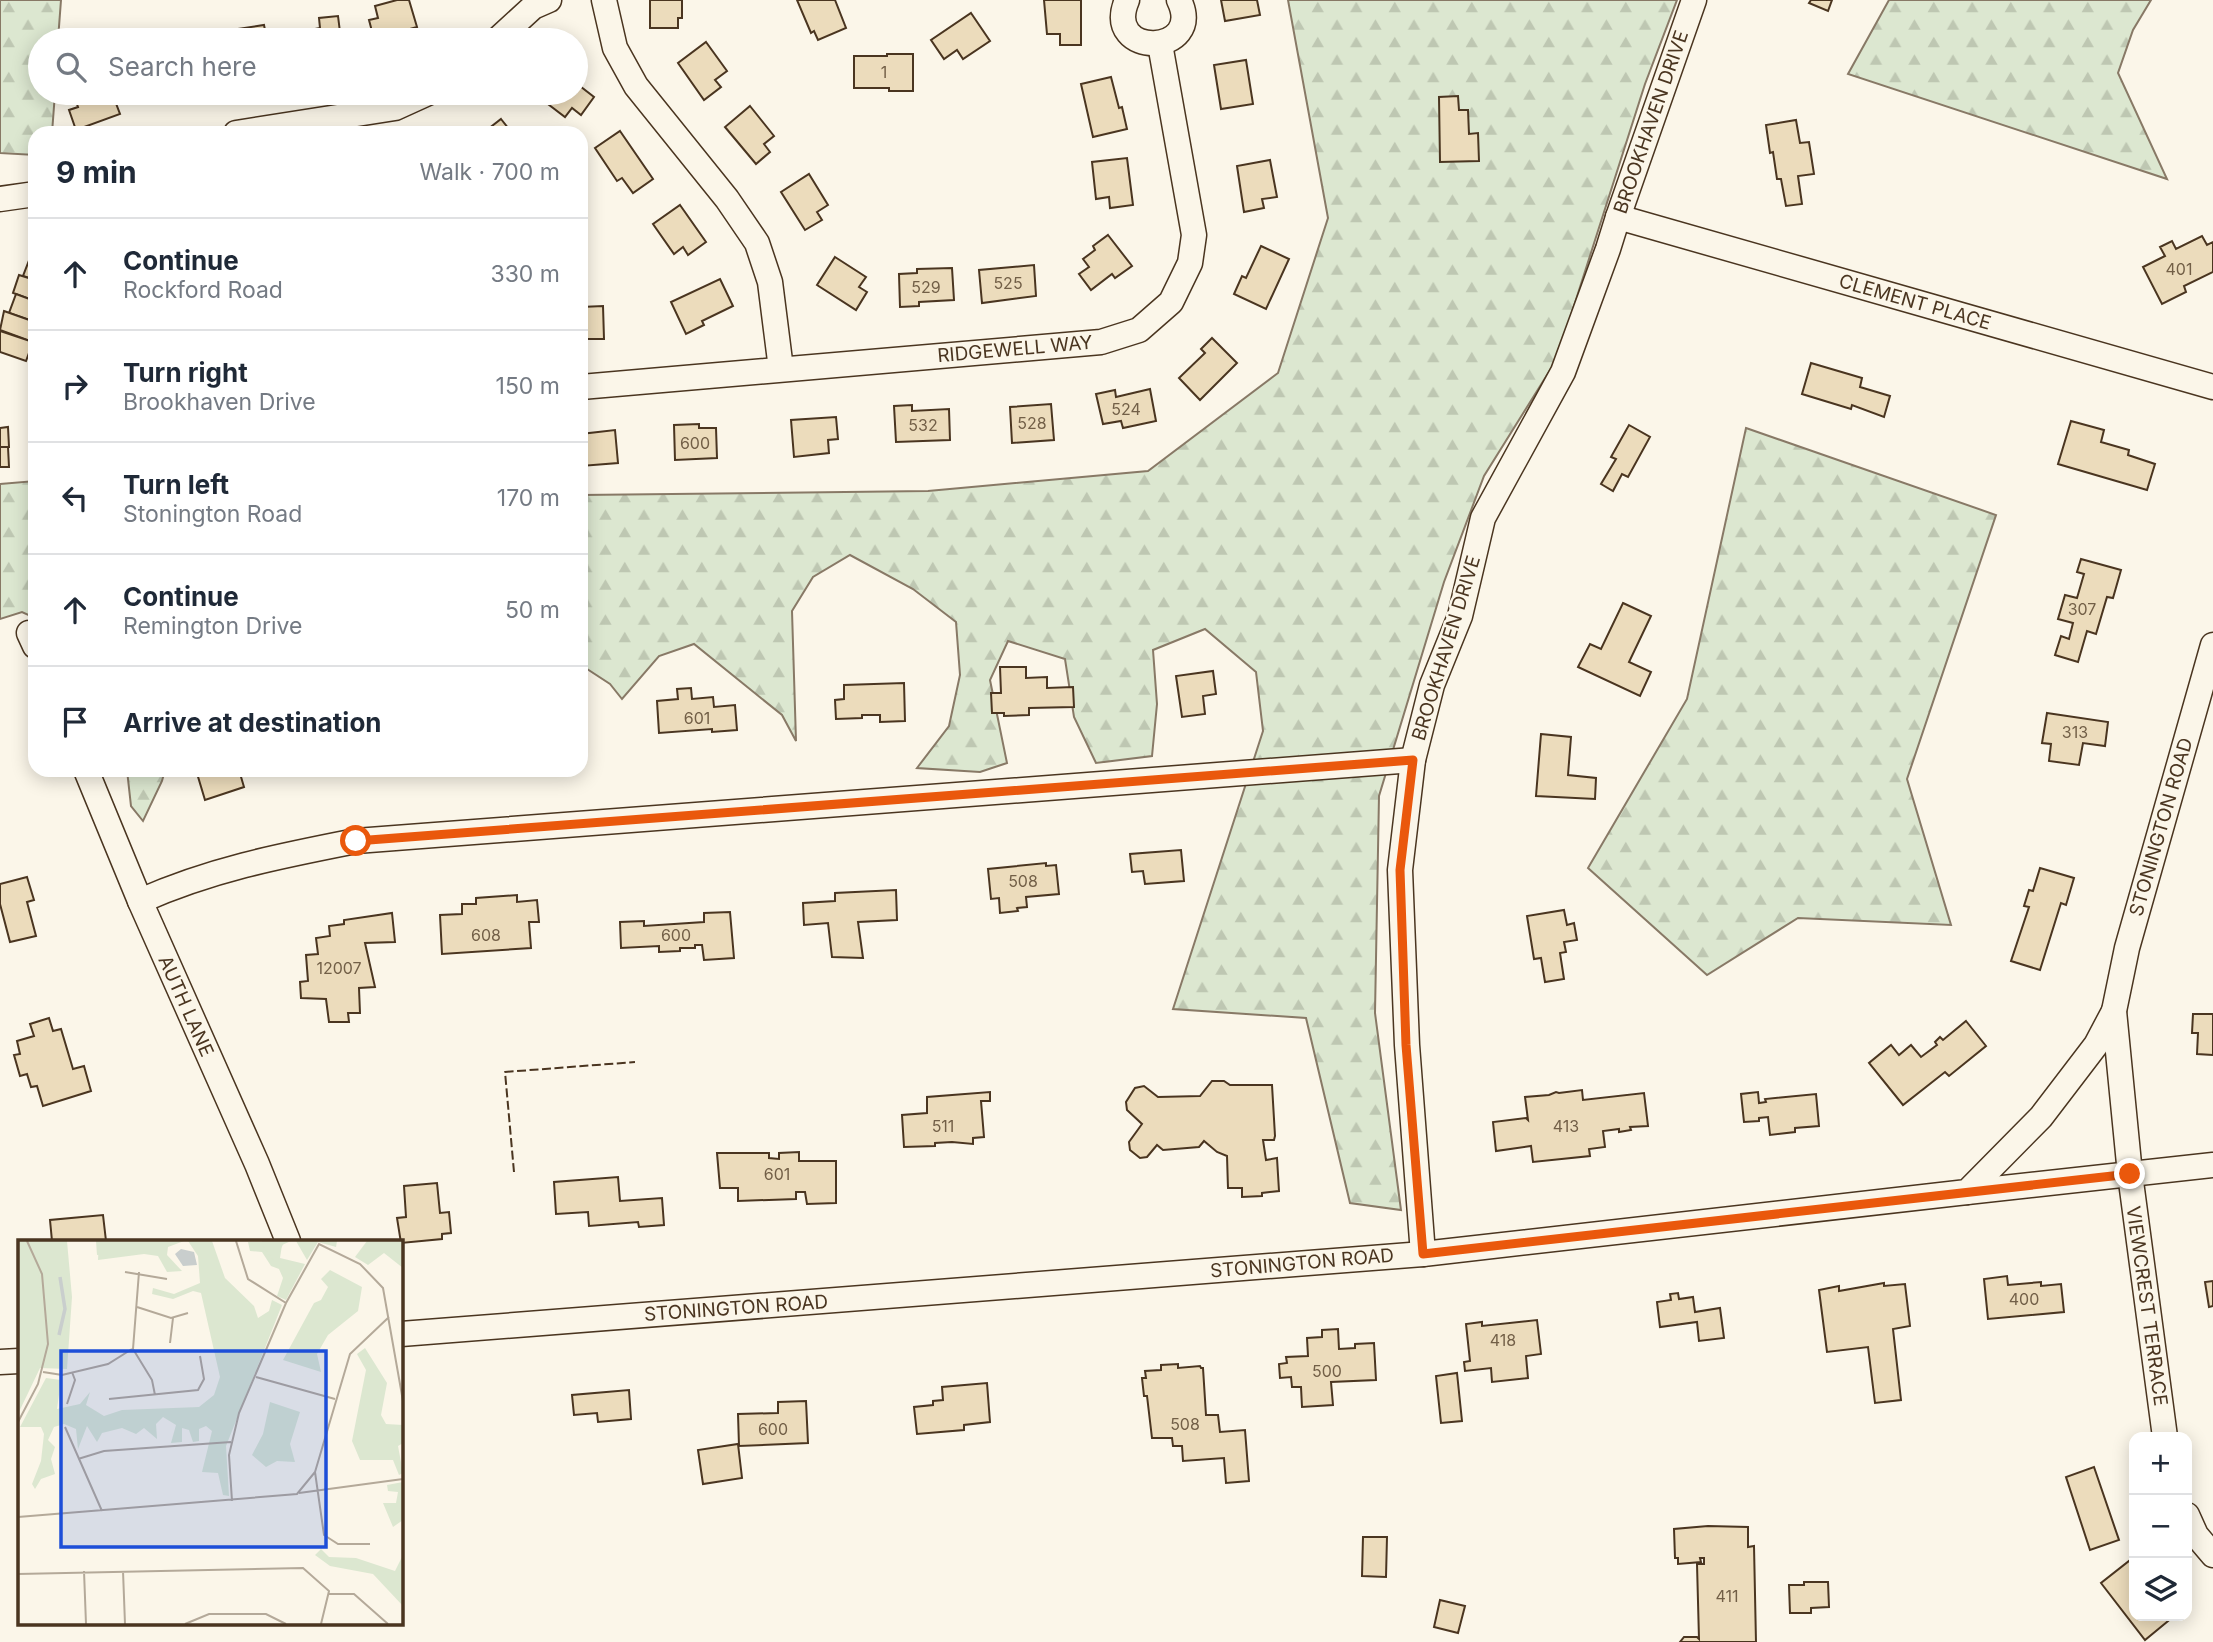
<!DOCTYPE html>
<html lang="en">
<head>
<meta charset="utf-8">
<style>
	body { margin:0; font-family:Inter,sans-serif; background:#f6f6f7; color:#1f2937 }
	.controls { position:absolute; right:21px; bottom:21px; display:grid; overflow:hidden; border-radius:14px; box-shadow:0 4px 18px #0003 }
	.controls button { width:63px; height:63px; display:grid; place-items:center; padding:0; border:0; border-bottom:2px solid #e0e1e3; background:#fff; color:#1f2937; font:35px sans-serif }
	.stop { position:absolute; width:21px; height:21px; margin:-16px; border:5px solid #ea580c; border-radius:50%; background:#fff }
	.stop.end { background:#ea580c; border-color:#fff; box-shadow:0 2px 7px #0008 }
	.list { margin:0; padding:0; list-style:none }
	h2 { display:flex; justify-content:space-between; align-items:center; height:91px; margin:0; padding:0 28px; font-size:30px }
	h2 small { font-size:23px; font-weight:400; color:#747a83 }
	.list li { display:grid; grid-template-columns:46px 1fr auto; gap:21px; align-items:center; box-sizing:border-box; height:112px; padding:0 28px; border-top:2px solid #e0e1e3 }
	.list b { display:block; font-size:26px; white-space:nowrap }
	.list p { margin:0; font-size:23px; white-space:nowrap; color:#747a83 }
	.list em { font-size:23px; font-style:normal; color:#747a83 }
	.icon { flex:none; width:38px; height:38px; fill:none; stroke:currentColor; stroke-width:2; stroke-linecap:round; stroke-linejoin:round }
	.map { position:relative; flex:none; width:2213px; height:1642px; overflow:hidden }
	.search { position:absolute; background:#fff; box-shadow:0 4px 18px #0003; left:28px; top:28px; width:560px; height:77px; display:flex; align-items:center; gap:18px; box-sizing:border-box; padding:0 24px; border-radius:38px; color:#747a83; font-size:26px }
	.panel { position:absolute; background:#fff; box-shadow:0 4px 18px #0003; left:28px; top:126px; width:560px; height:651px; border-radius:21px }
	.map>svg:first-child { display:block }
	.forest { fill:url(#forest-firs); stroke:#887966; stroke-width:2 }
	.building { fill:#ecdcbc; stroke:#4a3520; stroke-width:2 }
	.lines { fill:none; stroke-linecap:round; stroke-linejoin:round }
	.minor-casing { stroke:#4a3520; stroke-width:27 }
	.minor { stroke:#fbf6e9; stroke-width:24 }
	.fence { stroke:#4a3520; stroke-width:2; stroke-dasharray:9 3.5; stroke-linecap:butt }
	.route { stroke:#ea580c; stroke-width:9 }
	.labels { text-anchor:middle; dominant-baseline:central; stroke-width:5; stroke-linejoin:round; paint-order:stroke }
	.number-label { font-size:16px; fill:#725f47 }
	.street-label { font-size:19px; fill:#4a3520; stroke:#fbf6e9 }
	.inset-river { fill:none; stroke:#c9cecd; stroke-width:3.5 }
	.inset-road { fill:none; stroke:#b4a999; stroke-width:2 }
	.view { fill:#1d4ed8; fill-opacity:0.15; stroke:#1d4ed8; stroke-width:3.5 }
	.inset-edge { fill:none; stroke:#4a3520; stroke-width:3.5 }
</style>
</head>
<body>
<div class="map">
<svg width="2213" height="1642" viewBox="0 0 2213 1642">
	<defs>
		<pattern id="forest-firs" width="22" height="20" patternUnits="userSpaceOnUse" patternTransform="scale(1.75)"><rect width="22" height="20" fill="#dce7d0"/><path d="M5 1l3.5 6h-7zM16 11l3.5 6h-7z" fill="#bec7b2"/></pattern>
	</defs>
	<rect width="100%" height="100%" fill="#fbf6e9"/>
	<!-- forest -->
	<g class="forest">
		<polygon points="0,0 61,0 58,40 40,40 40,93 55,93 52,133 35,133 35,155 0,153"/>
		<polygon points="1288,0 1677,0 1645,84 1557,359 1484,476 1444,582 1379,796 1375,1013 1401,1210 1350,1203 1306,1018 1173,1009 1263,731 1256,672 1205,629 1153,650 1157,704 1152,756 1096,763 1074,717 1065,659 1008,641 990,680 1007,763 980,772 917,768 949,726 960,675 956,622 913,589 850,555 813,577 792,611 796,741 782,715 694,644 659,656 622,699 610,684 581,665 581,495 928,491 1148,471 1278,373 1328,218"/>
		<polygon points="1889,0 2151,0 2133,30 2118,73 2167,179 1848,74"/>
		<polygon points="1746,428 1996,515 1907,779 1951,925 1798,918 1707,975 1588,868 1687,699"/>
		<polygon points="35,481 35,618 22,612 0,619 0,484"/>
		<polygon points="127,770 165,770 162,781 143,821 131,806"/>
	</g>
	<!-- building -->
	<g class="building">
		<polygon points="397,0 409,0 417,27 374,39 369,20 378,18 375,6"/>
		<polygon points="650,0 682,0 682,18 678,18 678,28 650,28"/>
		<polygon points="797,0 835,0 846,28 818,40 814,31 811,33"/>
		<polygon points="1044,0 1081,0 1081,45 1060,45 1060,34 1047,34"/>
		<polygon points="1221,0 1257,0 1260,15 1225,21"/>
		<polygon points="1811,0 1832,0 1828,11 1809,3"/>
		<polygon points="971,13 990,41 963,59 957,50 944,59 931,40"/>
		<polygon points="338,16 341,40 296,40 295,33 320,28 319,18"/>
		<polygon points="264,25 267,40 205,40 204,34"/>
		<polygon points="706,42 727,71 715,80 721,87 704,100 678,63"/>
		<polygon points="887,54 913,54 913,91 889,91 889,88 854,88 854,56 887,56"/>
		<polygon points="1246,60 1253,104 1221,109 1214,65"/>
		<polygon points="1111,77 1119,108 1122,107 1127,129 1093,137 1081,84"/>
		<polygon points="576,83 594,97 581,115 572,108 565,117 536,95 538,93 576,93"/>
		<polygon points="73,93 112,93 120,114 76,130 69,110 78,107"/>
		<polygon points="136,93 165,93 140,102"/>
		<polygon points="1458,96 1459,110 1468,110 1469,134 1478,133 1479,161 1440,162 1439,97"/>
		<polygon points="750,106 774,136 764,144 770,152 756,164 725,127"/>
		<polygon points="501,119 512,133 483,133"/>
		<polygon points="1796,120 1800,143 1809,142 1814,174 1798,176 1802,204 1786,206 1781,179 1777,179 1773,152 1770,153 1766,125"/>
		<polygon points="620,131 653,179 633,193 622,178 617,181 595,148"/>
		<polygon points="1127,158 1133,205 1110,208 1109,197 1096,199 1092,162"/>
		<polygon points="1270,160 1277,197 1262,199 1264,208 1244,212 1237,166"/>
		<polygon points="809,174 828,205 817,212 822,220 805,230 781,192"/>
		<polygon points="680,205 706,242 688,255 683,247 674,254 653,224"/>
		<polygon points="1108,235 1132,266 1115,278 1112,274 1091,290 1079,274 1089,267 1083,259 1095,250 1093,246"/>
		<polygon points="2202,236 2207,245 2213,242 2213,272 2184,286 2186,292 2162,304 2143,267 2165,256 2160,247 2172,241 2176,249"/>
		<polygon points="1261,246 1289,259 1266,309 1234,294 1242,276 1246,278"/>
		<polygon points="835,257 866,277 859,287 867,292 856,310 817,285"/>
		<polygon points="30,258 35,259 35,280 23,276"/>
		<polygon points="1034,265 1036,296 982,303 979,270"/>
		<polygon points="952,268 954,300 919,302 919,306 900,307 899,274 917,273 917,269"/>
		<polygon points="19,275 35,280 35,301 13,293"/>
		<polygon points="720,279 733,306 702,321 704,325 686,334 671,302"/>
		<polygon points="16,294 35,301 35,322 9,313"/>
		<polygon points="603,306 604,339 586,339 586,343 581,343 581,307"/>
		<polygon points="4,311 35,322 30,341 0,330"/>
		<polygon points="0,331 33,342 26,361 0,352"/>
		<polygon points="1212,338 1237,363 1200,400 1179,378 1205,353 1201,349"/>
		<polygon points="1811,363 1862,378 1860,387 1890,396 1884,417 1852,405 1851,409 1802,394"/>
		<polygon points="1150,389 1156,421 1123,428 1121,421 1103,424 1096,394 1115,390 1116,397"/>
		<polygon points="1051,404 1054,440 1012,443 1010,407"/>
		<polygon points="912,405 912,411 949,409 950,440 896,442 894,406"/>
		<polygon points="836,417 838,439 828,440 829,453 794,457 791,420"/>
		<polygon points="2071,421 2104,430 2101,442 2129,450 2128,455 2155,464 2147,490 2058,464"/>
		<polygon points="699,424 699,428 716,428 717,458 675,460 674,425"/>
		<polygon points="1629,425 1650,437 1628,477 1622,474 1613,491 1601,484 1616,459 1611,457"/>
		<polygon points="8,427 9,447 0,447 0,428"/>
		<polygon points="615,430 618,463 581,466 581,434"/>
		<polygon points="0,447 8,447 9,467 0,467"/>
		<polygon points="2081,559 2121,570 2113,598 2107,597 2096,634 2087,631 2078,662 2055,655 2061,636 2069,639 2073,623 2058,619 2065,595 2077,598 2084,574 2077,572"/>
		<polygon points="1623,603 1651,616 1629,662 1651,672 1640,696 1578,667 1590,644 1601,649"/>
		<polygon points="1000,667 1026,667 1026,678 1047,677 1047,688 1073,687 1074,707 1029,708 1029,715 1004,716 1004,713 992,713 991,693 1001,693"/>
		<polygon points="1213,671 1216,694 1203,696 1205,714 1182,717 1176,676"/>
		<polygon points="904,683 905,721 880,722 880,715 862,715 862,718 836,719 835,700 844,699 844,685"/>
		<polygon points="691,688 692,699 713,697 714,707 735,705 737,730 712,732 712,729 659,733 657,701 678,699 677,689"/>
		<polygon points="2047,713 2108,722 2105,746 2083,743 2079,765 2049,761 2051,744 2042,743"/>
		<polygon points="1541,734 1571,737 1568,775 1596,778 1595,799 1536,796"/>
		<polygon points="196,770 239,770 244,787 205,800"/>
		<polygon points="1181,850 1184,881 1145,884 1143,871 1132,872 1130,854"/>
		<polygon points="1046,863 1046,866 1056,865 1059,894 1026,897 1027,907 1017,908 1018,911 1000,913 999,898 991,899 988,869"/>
		<polygon points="2040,868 2074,878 2066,905 2061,903 2040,970 2011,961 2029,907 2024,906 2029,890 2033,891"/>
		<polygon points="27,877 34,900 27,902 36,936 10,942 0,904 0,884"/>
		<polygon points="896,890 897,920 858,922 863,958 832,957 828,923 804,925 803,903 835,901 835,893"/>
		<polygon points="517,895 517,902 537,900 539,922 529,922 531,948 442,954 440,915 462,914 462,904 476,904 476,898"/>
		<polygon points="1564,910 1567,925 1574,923 1577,940 1564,942 1566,952 1560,953 1564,979 1545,982 1541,958 1534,959 1527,916"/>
		<polygon points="730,912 734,958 704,960 702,945 695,945 695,948 680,948 680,951 659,952 659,946 621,948 620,922 644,921 644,926 704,922 704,913"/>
		<polygon points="392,913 395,942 365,943 375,987 359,988 360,1013 348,1013 349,1022 329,1022 326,999 301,998 300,982 308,981 306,955 318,954 316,938 330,936 329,926 344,924 344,920"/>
		<polygon points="2193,1014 2213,1014 2213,1055 2197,1054 2198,1033 2192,1033"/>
		<polygon points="49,1018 53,1031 61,1029 73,1069 84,1066 91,1091 43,1106 37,1086 31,1087 27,1074 20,1076 14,1055 20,1054 17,1041 34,1036 30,1024"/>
		<polygon points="1966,1021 1986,1046 1949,1076 1945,1072 1903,1105 1869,1063 1891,1045 1899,1055 1911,1045 1921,1057 1937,1045 1935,1042 1940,1037 1943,1040"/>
		<polygon points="1212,1081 1224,1081 1230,1085 1272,1085 1275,1136 1274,1140 1263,1140 1266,1160 1277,1158 1279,1191 1262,1193 1262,1196 1242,1197 1242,1188 1228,1188 1227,1156 1217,1152 1204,1141 1199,1147 1163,1150 1157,1145 1147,1157 1140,1158 1130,1150 1129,1142 1142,1124 1127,1110 1126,1102 1135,1088 1144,1086 1158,1097 1200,1096"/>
		<polygon points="1582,1090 1583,1100 1644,1093 1648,1126 1630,1127 1631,1130 1619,1132 1619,1129 1603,1131 1605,1147 1589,1149 1590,1156 1533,1162 1531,1146 1496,1151 1493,1122 1526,1118 1528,1120 1525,1097 1549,1095 1556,1092 1559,1093"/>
		<polygon points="990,1092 990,1101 981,1101 984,1137 973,1138 973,1144 952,1142 935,1143 935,1146 904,1147 902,1115 927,1113 927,1097"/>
		<polygon points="1758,1092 1759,1103 1766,1102 1765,1099 1816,1094 1819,1126 1795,1128 1795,1132 1770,1135 1768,1117 1759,1118 1759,1121 1744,1122 1741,1094"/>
		<polygon points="799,1152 799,1161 836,1161 836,1203 807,1204 805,1192 796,1192 796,1199 738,1201 738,1188 720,1188 717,1153 769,1153 769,1158 779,1159 779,1153"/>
		<polygon points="618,1177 620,1201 662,1198 664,1225 639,1227 638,1222 589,1226 588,1212 556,1214 554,1182"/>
		<polygon points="437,1183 440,1213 449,1212 451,1233 442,1234 442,1239 401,1243 397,1218 406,1217 404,1186"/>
		<polygon points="103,1215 106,1241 52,1241 50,1220"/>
		<polygon points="2007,1276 2008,1285 2041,1282 2041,1286 2061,1284 2064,1312 1988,1319 1984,1279"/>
		<polygon points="2213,1281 2213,1306 2209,1307 2205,1282"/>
		<polygon points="1884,1283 1884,1286 1905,1284 1910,1326 1893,1329 1901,1400 1875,1403 1868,1347 1827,1352 1819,1290 1839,1286 1839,1291"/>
		<polygon points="1678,1293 1679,1299 1693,1297 1695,1312 1720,1308 1724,1338 1699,1341 1697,1322 1660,1327 1657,1302 1671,1300 1670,1294"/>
		<polygon points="1537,1320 1541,1354 1526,1356 1528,1378 1492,1382 1491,1368 1465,1371 1464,1362 1470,1361 1466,1324 1482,1322 1482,1326"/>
		<polygon points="1338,1329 1339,1349 1355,1348 1355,1344 1374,1343 1376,1380 1331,1382 1333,1405 1302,1407 1301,1387 1292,1387 1291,1377 1280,1378 1279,1364 1287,1363 1286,1357 1308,1356 1307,1338 1322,1337 1322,1330"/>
		<polygon points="1178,1364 1178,1368 1200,1366 1201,1368 1203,1368 1206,1415 1218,1415 1220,1432 1245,1430 1249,1481 1226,1483 1224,1458 1183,1461 1182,1446 1173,1446 1172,1438 1152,1438 1147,1396 1144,1396 1142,1378 1146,1378 1145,1371 1161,1370 1161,1365"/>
		<polygon points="1457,1373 1462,1421 1441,1423 1436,1376"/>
		<polygon points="987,1383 990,1422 964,1425 964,1430 917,1434 914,1407 933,1405 933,1401 943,1400 942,1387"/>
		<polygon points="629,1390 631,1419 598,1422 597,1413 574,1415 572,1395"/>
		<polygon points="806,1401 808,1443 739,1446 738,1414 778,1413 778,1402"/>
		<polygon points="738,1444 742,1478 703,1484 698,1450"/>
		<polygon points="2094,1467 2119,1540 2090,1550 2066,1477"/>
		<polygon points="1708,1526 1748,1527 1748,1547 1754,1546 1756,1642 1680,1642 1684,1637 1697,1637 1699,1639 1697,1564 1704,1564 1704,1558 1700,1558 1701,1562 1678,1564 1678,1558 1675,1558 1674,1529"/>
		<polygon points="1363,1537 1387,1537 1386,1577 1362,1576"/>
		<polygon points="2129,1561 2134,1567 2134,1616 2173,1617 2145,1640 2101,1583"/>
		<polygon points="1804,1582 1828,1582 1829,1607 1811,1608 1811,1613 1790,1613 1789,1585 1804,1585"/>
		<polygon points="1440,1600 1465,1606 1458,1633 1434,1627"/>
	</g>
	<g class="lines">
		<!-- minor casing -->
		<g class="minor-casing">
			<g id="minor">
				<polyline points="604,0 615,48 636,86 727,199 757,243 770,282 781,369"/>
				<path d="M1127,0C1102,59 1206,56 1179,0"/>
				<polyline points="497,40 533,7 549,0"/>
				<polyline points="236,133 395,108 428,93"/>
				<polyline points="0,199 35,194"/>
				<polyline points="1618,217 2213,387"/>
				<polyline points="581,387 1101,342 1139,330 1171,302 1190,263 1194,235 1160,44"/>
				<polyline points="29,633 35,646"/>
				<polyline points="86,770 140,901 257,1164 288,1241"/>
				<path d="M140,901C212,869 280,856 356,841L1413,760"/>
				<polyline points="1967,1192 2213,1165"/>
				<polyline points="1423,1254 1407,1045 1400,870 1413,760 1432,685 1460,616 1483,518 1563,372 1608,249 1618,217 1694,0"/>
				<polyline points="401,1334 1423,1254 1967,1192 2041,1117 2096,1045 2114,1011"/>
				<polyline points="0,1362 19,1361"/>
				<polyline points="2165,1437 2130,1174 2114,1011 2127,948 2213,645"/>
				<polyline points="2187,1515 2196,1535 2213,1555"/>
			</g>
		</g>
		<!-- minor -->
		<use href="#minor" class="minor"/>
		<!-- fence -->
		<polyline class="fence" points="514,1172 505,1072 635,1062"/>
	</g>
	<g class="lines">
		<!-- route -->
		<polyline class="route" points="356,841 1413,760 1400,870 1406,1045 1423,1254 2130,1174"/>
	</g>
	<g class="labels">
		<!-- number labels -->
		<g class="number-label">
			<text x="884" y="72">1</text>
			<text x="2179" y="269">401</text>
			<text x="1008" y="283">525</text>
			<text x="926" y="287">529</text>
			<text x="1126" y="409">524</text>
			<text x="1032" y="423">528</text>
			<text x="923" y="425">532</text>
			<text x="695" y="443">600</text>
			<text x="2082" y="609">307</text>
			<text x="697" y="718">601</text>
			<text x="2075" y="732">313</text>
			<text x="1023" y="881">508</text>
			<text x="486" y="935">608</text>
			<text x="676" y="935">600</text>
			<text x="339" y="968">12007</text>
			<text x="943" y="1126">511</text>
			<text x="1566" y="1126">413</text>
			<text x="777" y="1174">601</text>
			<text x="2024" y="1299">400</text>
			<text x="1503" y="1340">418</text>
			<text x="1327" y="1371">500</text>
			<text x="1185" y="1424">508</text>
			<text x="773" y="1429">600</text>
			<text x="1727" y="1596">411</text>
		</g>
		<!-- street labels -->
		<g class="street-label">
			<text transform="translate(1651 122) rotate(-71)">BROOKHAVEN DRIVE</text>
			<text transform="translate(1915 302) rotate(16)">CLEMENT PLACE</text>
			<text transform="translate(1015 349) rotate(-5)">RIDGEWELL WAY</text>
			<text transform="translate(1446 648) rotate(-73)">BROOKHAVEN DRIVE</text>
			<text transform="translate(2161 827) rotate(-74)">STONINGTON ROAD</text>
			<text transform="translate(186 1006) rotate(66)">AUTH LANE</text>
			<text transform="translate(1302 1263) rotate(-5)">STONINGTON ROAD</text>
			<text transform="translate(2147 1306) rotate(82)">VIEWCREST TERRACE</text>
			<text transform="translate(736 1308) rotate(-4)">STONINGTON ROAD</text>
		</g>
	</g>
	<!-- overview -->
	<g transform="translate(18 1240)">
		<rect width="385" height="385" fill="#fbf6e9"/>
		<path d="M0,1H49L54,57L49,129L22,128L0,174ZM81,1H166L150,7L149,15L164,31L149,32L140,16L126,14L80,20ZM170,1H194L207,38L236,66L240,78L251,71L254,60L264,65L208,206L211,256L205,255L200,233L184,232L194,191L188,186L181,189V201L175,202L171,190L164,188V202L153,203L158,185L145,177L138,184L139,199L126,188L118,194L104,188L84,193L79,202L69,186L60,209L58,189L46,184L36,187L30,200L37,207L33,219L37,234L23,239L17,249L14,244L23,221L26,194L23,187H2L28,138L43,140L39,169L62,164L72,152L68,165L86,176L104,170L181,167L196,155L202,137L183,53L175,51L155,59L134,54L135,48L156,54L182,43L180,16ZM273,1L264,5L262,18L287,24L268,60L259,56L265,38L261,29L253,26L244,12L232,11L230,2ZM278,1H319L318,7L300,2L289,20ZM349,1H385V28L366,13L350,25L337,17ZM312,30L344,47L340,71L310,95L299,114L303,132L265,120L296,63L303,60L310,47L303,39ZM347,108L369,143L363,175L368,184L385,185V203L380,206L385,233L381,235L375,220H342L334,201L348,130L339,114ZM252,162L282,172L272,204L277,222L259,221L248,227L234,215L245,194ZM385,242V280L375,287L365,263H378L380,252L370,251L369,245ZM303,309L311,317L338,318L377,331L385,315V366L355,334L312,326L297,315Z" fill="#dce7d0"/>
		<path d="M0,1H7L19,20L26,85L20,131L0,172ZM78,1H139L119,11L79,15ZM244,1H267L256,21L244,5Z" fill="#dce7d0"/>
		<path d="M163,9L176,12L179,25L165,26L157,14Z" fill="#c9cecd"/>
		<path class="inset-river" d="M41,95L47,69L42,37"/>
		<path class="inset-road" d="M218,1L230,39L268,63M107,32L149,39M121,32L115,109L134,140L137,155M119,67L153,78L170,73M152,103L155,78M25,132L44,135L90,124L114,109M238,137L317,159M91,159L180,150L186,139L182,116M49,164L57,140L54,132M0,182L20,144L30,104L24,34L9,1M47,187L84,271M60,219L86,211L213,202M281,253L385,239M214,261L211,215L221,173L268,63L301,4L342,24L365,48L385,161M0,277L279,254L297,232M352,304H320L306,295L297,232L332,114L371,77M66,331L68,384M105,331L107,384M0,334L285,328L311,351L303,384M311,354H336L370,384M167,384L191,374H248L268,384"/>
		<path class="view" d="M43,111H308V307H43Z"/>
		<rect width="385" height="385" class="inset-edge"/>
	</g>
</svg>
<div class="controls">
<button>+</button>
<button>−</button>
<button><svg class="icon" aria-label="layers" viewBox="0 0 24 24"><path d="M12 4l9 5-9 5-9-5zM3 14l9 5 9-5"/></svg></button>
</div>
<div class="stop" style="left:356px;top:841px"></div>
<div class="stop end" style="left:2130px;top:1174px"></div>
<div class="search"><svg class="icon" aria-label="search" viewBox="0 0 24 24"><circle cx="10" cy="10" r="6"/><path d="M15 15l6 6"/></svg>Search here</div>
<section class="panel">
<h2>9 min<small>Walk · 700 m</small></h2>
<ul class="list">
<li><svg class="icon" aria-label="ahead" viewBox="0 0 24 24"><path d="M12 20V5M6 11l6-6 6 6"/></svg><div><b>Continue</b><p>Rockford Road</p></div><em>330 m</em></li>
<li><svg class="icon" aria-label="right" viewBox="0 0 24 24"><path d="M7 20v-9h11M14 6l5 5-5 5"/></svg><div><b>Turn right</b><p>Brookhaven Drive</p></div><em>150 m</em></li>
<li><svg class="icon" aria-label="left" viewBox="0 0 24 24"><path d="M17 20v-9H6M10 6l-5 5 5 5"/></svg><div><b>Turn left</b><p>Stonington Road</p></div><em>170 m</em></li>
<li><svg class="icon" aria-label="ahead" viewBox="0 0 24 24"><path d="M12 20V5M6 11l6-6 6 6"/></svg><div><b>Continue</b><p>Remington Drive</p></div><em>50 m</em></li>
<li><svg class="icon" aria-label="arrive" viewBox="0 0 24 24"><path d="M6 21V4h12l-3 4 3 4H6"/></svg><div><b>Arrive at destination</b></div></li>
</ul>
</section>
</div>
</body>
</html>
